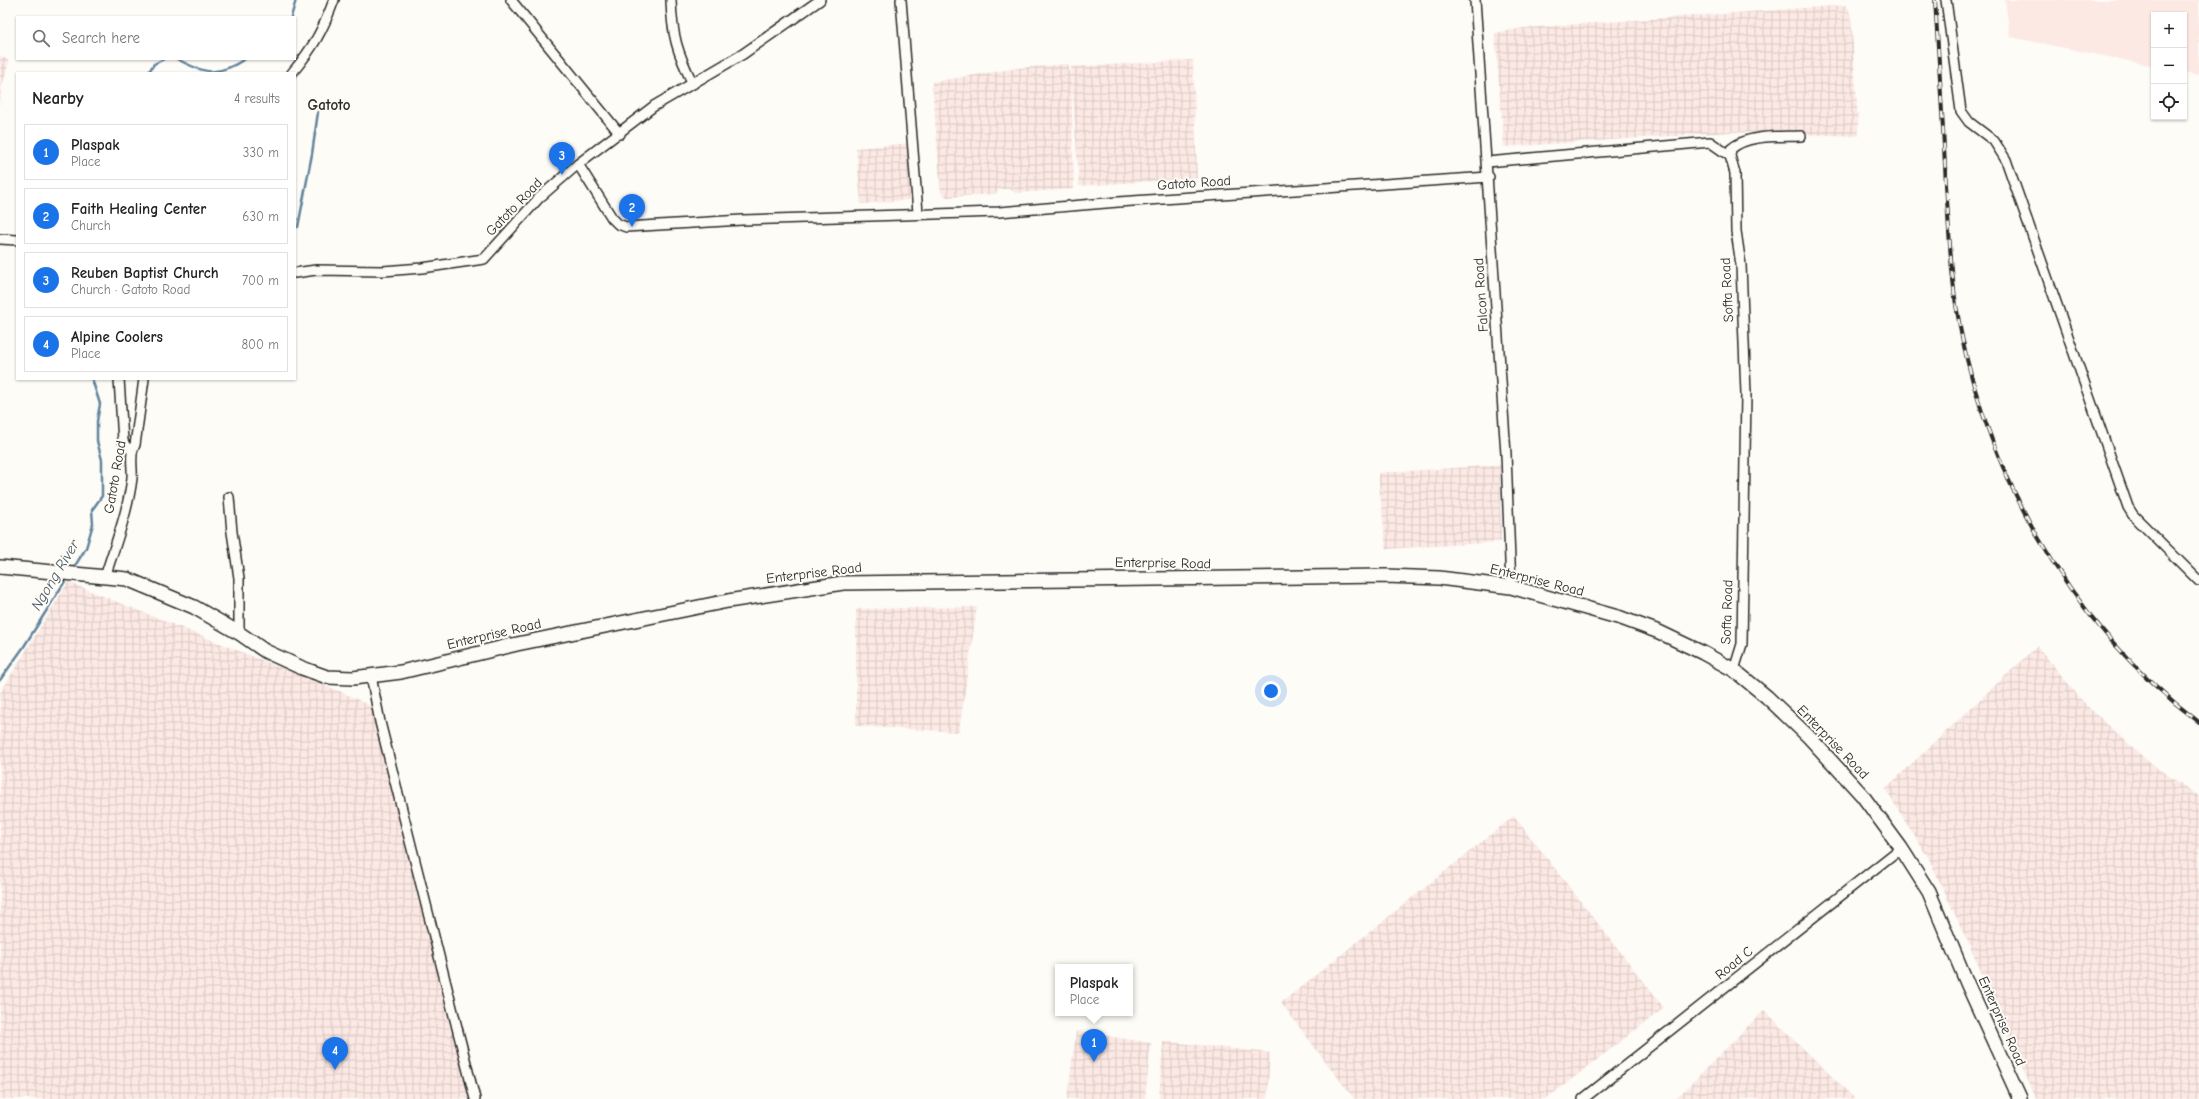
<!DOCTYPE html>
<html lang="en">
<head>
<meta charset="utf-8">
<style>
	body { margin:0; font-family:"Comic Neue",sans-serif; background:#f6f6f6; color:#222 }
	.controls { position:absolute; right:12px; top:12px; display:grid; overflow:hidden; border-radius:0px; box-shadow:0 1px 3px #0004 }
	.controls button { width:36px; height:36px; display:grid; place-items:center; padding:0; border:0; border-bottom:1px solid #e0e0e0; background:#fff; color:#222; font:20px sans-serif }
	.you { position:absolute; left:1271px; top:691px; width:14px; height:14px; margin:-10px; border:3px solid #fff; border-radius:50%; background:#1a73e8; box-shadow:0 0 0 6px #1a73e833 }
	.badge { display:grid; place-items:center; width:26px; height:26px; border-radius:50%; background:#1a73e8; color:#fff; font-size:13px; font-weight:700 }
	.pin { position:absolute; translate:-50% -33px; filter:drop-shadow(0 1px 2px #0008) }
	.pin::after { content:''; position:absolute; top:21px; width:14px; height:12px; background:inherit; clip-path:polygon(0 0,100% 0,50% 100%) }
	.popup { position:absolute; left:1055px; top:964px; width:78px; height:52px; box-sizing:border-box; display:grid; place-content:center; border-radius:0px; background:#fff; filter:drop-shadow(0 1px 3px #0005); font-size:13px; white-space:nowrap; color:#767676 }
	.popup b { font-size:15px; color:#222 }
	.popup::after { content:''; position:absolute; left:50%; top:100%; margin-left:-8px; border:8px solid transparent; border-top-color:#fff }
	.list { margin:0; padding:0; list-style:none }
	h2 { display:flex; justify-content:space-between; align-items:center; height:52px; margin:0; padding:0 16px; font-size:17px }
	h2 small { font-size:13px; font-weight:400; color:#767676 }
	.list li { display:grid; grid-template-columns:26px 1fr auto; gap:12px; align-items:center; box-sizing:border-box; height:56px; margin:0 8px 8px; padding:0 8px; border:1px solid #e0e0e0; border-radius:0px }
	.list b { display:block; font-size:15px; white-space:nowrap }
	.list p { margin:0; font-size:13px; white-space:nowrap; color:#767676 }
	.list em { font-size:13px; font-style:normal; color:#767676 }
	.icon { flex:none; width:22px; height:22px; fill:none; stroke:currentColor; stroke-width:2; stroke-linecap:round; stroke-linejoin:round }
	.map { position:relative; flex:none; width:2199px; height:1099px; overflow:hidden }
	.search { position:absolute; background:#fff; box-shadow:0 1px 3px #0004; left:16px; top:16px; width:280px; height:44px; display:flex; align-items:center; gap:10px; box-sizing:border-box; padding:0 14px; border-radius:0px; color:#767676; font-size:15px }
	.panel { position:absolute; background:#fff; box-shadow:0 1px 3px #0004; left:16px; top:72px; width:280px; height:308px; border-radius:0px }
	.map>svg:first-child { display:block }
	.built { fill:#fce9e4 }
	.industrial { fill:url(#industrial-grid) }
	.lines { fill:none; stroke-linecap:round; stroke-linejoin:round }
	.stream { stroke:#64849c; stroke-width:2.5 }
	.minor-casing { stroke:#2b2b2b; stroke-width:12 }
	.secondary-casing { stroke:#2b2b2b; stroke-width:16 }
	.minor { stroke:#fdfcf7; stroke-width:9 }
	.secondary { stroke:#fdfcf7; stroke-width:13 }
	.rail-casing { stroke:#2b2b2b; stroke-width:4 }
	.rail { stroke:#fdfcf7; stroke-width:2.5; stroke-dasharray:8; stroke-linecap:butt }
	.labels { text-anchor:middle; dominant-baseline:central; stroke-width:4; stroke-linejoin:round; paint-order:stroke }
	.street-label { font-size:14px; fill:#2b2b2b; stroke:#fdfcf7 }
	.neighbourhood-label { font-size:15px; font-weight:bold; fill:#2b2b2b; stroke:#fdfcf7 }
	.water-label { font-size:15px; font-style:italic; fill:#485763; stroke:#fdfcf7 }
</style>
</head>
<body>
<div class="map">
<svg width="2199" height="1099" viewBox="0 0 2199 1099">
	<defs>
		<pattern id="industrial-grid" width="8" height="8" patternUnits="userSpaceOnUse"><rect width="8" height="8" fill="#fce9e4"/><path d="M0 4h8M4 0v8" fill="none" stroke="#d8c8c4"/></pattern>
	</defs>
	<rect width="100%" height="100%" fill="#fdfcf7"/>
	<filter id="ink" filterUnits="userSpaceOnUse"><feTurbulence type="fractalNoise" baseFrequency=".025" numOctaves="2"/><feDisplacementMap in="SourceGraphic" scale="8" xChannelSelector="R" yChannelSelector="G"/><feConvolveMatrix kernelMatrix="1 2 1 2 8 2 1 2 1" color-interpolation-filters="sRGB"/></filter>
	<g filter="url(#ink)">
		<!-- built -->
		<polygon class="built" points="2005,0 2199,0 2199,75 2184,72 2184,15 2154,15 2154,66 2010,37"/>
		<!-- industrial -->
		<g class="industrial">
			<polygon points="1847,5 1851,16 1859,136 1732,132 1504,147 1495,33 1523,28"/>
			<polygon points="0,56 9,61 2,87 0,107"/>
			<polygon points="1193,60 1197,178 1079,186 1071,67"/>
			<polygon points="1068,64 1071,74 1074,189 1015,193 1010,189 1000,189 995,194 947,197 941,193 932,82 1018,68"/>
			<polygon points="912,143 916,191 907,200 861,204 856,148"/>
			<polygon points="1500,465 1501,542 1386,549 1378,473"/>
			<polygon points="68,582 339,691 382,711 482,1099 0,1099 0,693"/>
			<polygon points="977,607 959,732 856,726 856,609"/>
			<polygon points="2037,646 2086,705 2151,764 2199,796 2199,1099 2036,1099 1973,953 1929,859 1885,789"/>
			<polygon points="1514,816 1664,1008 1546,1099 1354,1099 1281,1003"/>
			<polygon points="1764,1010 1855,1099 1676,1099"/>
			<polygon points="1076,1031 1151,1043 1145,1099 1067,1099"/>
			<polygon points="1163,1041 1270,1053 1267,1099 1159,1099"/>
		</g>
		<g class="lines">
			<!-- stream -->
			<g class="stream">
				<polyline points="291,17 296,0"/>
				<path d="M177,59C205,74 217,77 245,59"/>
				<polyline points="148,73 154,64 164,59"/>
				<polyline points="298,227 312,154 319,105"/>
				<polyline points="73,569 86,548 93,524 92,510 102,496 102,460 97,441 97,421 100,404 92,379"/>
				<polyline points="0,680 23,648 67,578"/>
			</g>
			<!-- minor casing -->
			<g class="minor-casing">
				<g id="minor">
					<polyline points="511,0 620,134"/>
					<path d="M671,0C672,35 677,52 693,84"/>
					<polyline points="901,0 918,213"/>
					<polyline points="1475,0 1506,454 1511,587"/>
					<polyline points="1946,0 1961,111 1969,122 1994,141 2006,160 2128,507 2133,515 2199,581"/>
					<path d="M292,73C313,48 323,30 334,0"/>
					<path d="M1730,156L1731,149C1748,134 1779,137 1801,136"/>
					<polyline points="1487,162 1710,142 1730,156 1735,173 1736,231 1741,265 1746,394 1742,644 1734,670"/>
					<polyline points="578,164 612,218 618,224 626,227 742,220 999,212 1118,202 1489,177"/>
					<polyline points="0,239 17,240"/>
					<polyline points="295,273 316,270 383,271 422,268 484,259 539,198 578,164 654,106 743,54 820,0"/>
					<polyline points="119,379 123,441 126,447 132,449"/>
					<polyline points="229,497 232,532 239,578 239,633"/>
					<path d="M105,577C115,545 128,512 132,478C133,468 129,453 135,445L144,379"/>
					<polyline points="371,676 380,722 475,1099"/>
					<polyline points="1583,1099 1901,848"/>
				</g>
			</g>
			<!-- secondary casing -->
			<g class="secondary-casing">
				<polyline id="secondary" points="0,567 127,579 194,607 239,633 265,651 302,668 327,677 353,678 401,672 517,644 728,601 843,583 1386,576 1439,578 1511,587 1621,618 1659,632 1703,653 1734,670 1767,697 1809,737 1862,795 1901,848 1929,892 1967,983 2020,1099"/>
			</g>
			<!-- minor -->
			<use href="#minor" class="minor"/>
			<!-- secondary -->
			<use href="#secondary" class="secondary"/>
			<!-- rail casing -->
			<g class="rail-casing">
				<path id="rail" d="M1935,0C1939,62 1943,123 1946,185C1949,225 1950,265 1956,305C1982,466 2067,623 2199,722"/>
			</g>
			<!-- rail -->
			<use href="#rail" class="rail"/>
		</g>
	</g>
	<g class="labels">
		<!-- street labels -->
		<g class="street-label">
			<text transform="translate(1194 183) rotate(-4)">Gatoto Road</text>
			<text transform="translate(514 207) rotate(-46)">Gatoto Road</text>
			<text transform="translate(1727 290) rotate(-93)">Softa Road</text>
			<text transform="translate(1481 295) rotate(-94)">Falcon Road</text>
			<text transform="translate(115 477) rotate(-80)">Gatoto Road</text>
			<text transform="translate(1163 563) rotate(1)">Enterprise Road</text>
			<text transform="translate(814 573) rotate(-7)">Enterprise Road</text>
			<text transform="translate(1537 580) rotate(14)">Enterprise Road</text>
			<text transform="translate(1727 612) rotate(-88)">Softa Road</text>
			<text transform="translate(494 634) rotate(-13)">Enterprise Road</text>
			<text transform="translate(1833 742) rotate(46)">Enterprise Road</text>
			<text transform="translate(1734 963) rotate(-39)">Road C</text>
			<text transform="translate(2002 1021) rotate(66)">Enterprise Road</text>
		</g>
		<!-- neighbourhood labels -->
		<g class="neighbourhood-label">
			<text x="329" y="105">Gatoto</text>
		</g>
		<!-- water labels -->
		<g class="water-label">
			<text transform="translate(55 575) rotate(-59)">Ngong River</text>
		</g>
	</g>
</svg>
<div class="controls">
<button>+</button>
<button>−</button>
<button><svg class="icon" aria-label="locate" viewBox="0 0 24 24"><circle cx="12" cy="12" r="6"/><path d="M12 2v4M12 18v4M2 12h4M18 12h4"/></svg></button>
</div>
<div class="you"></div>
<div class="pin badge" style="left:1094px;top:1062px">1</div>
<div class="popup"><b>Plaspak</b>Place</div>
<div class="pin badge" style="left:632px;top:227px">2</div>
<div class="pin badge" style="left:562px;top:175px">3</div>
<div class="pin badge" style="left:335px;top:1070px">4</div>
<div class="search"><svg class="icon" aria-label="search" viewBox="0 0 24 24"><circle cx="10" cy="10" r="6"/><path d="M15 15l6 6"/></svg>Search here</div>
<section class="panel">
<h2>Nearby<small>4 results</small></h2>
<ul class="list">
<li><span class="badge">1</span><div><b>Plaspak</b><p>Place</p></div><em>330 m</em></li>
<li><span class="badge">2</span><div><b>Faith Healing Center</b><p>Church</p></div><em>630 m</em></li>
<li><span class="badge">3</span><div><b>Reuben Baptist Church</b><p>Church · Gatoto Road</p></div><em>700 m</em></li>
<li><span class="badge">4</span><div><b>Alpine Coolers</b><p>Place</p></div><em>800 m</em></li>
</ul>
</section>
</div>
</body>
</html>
